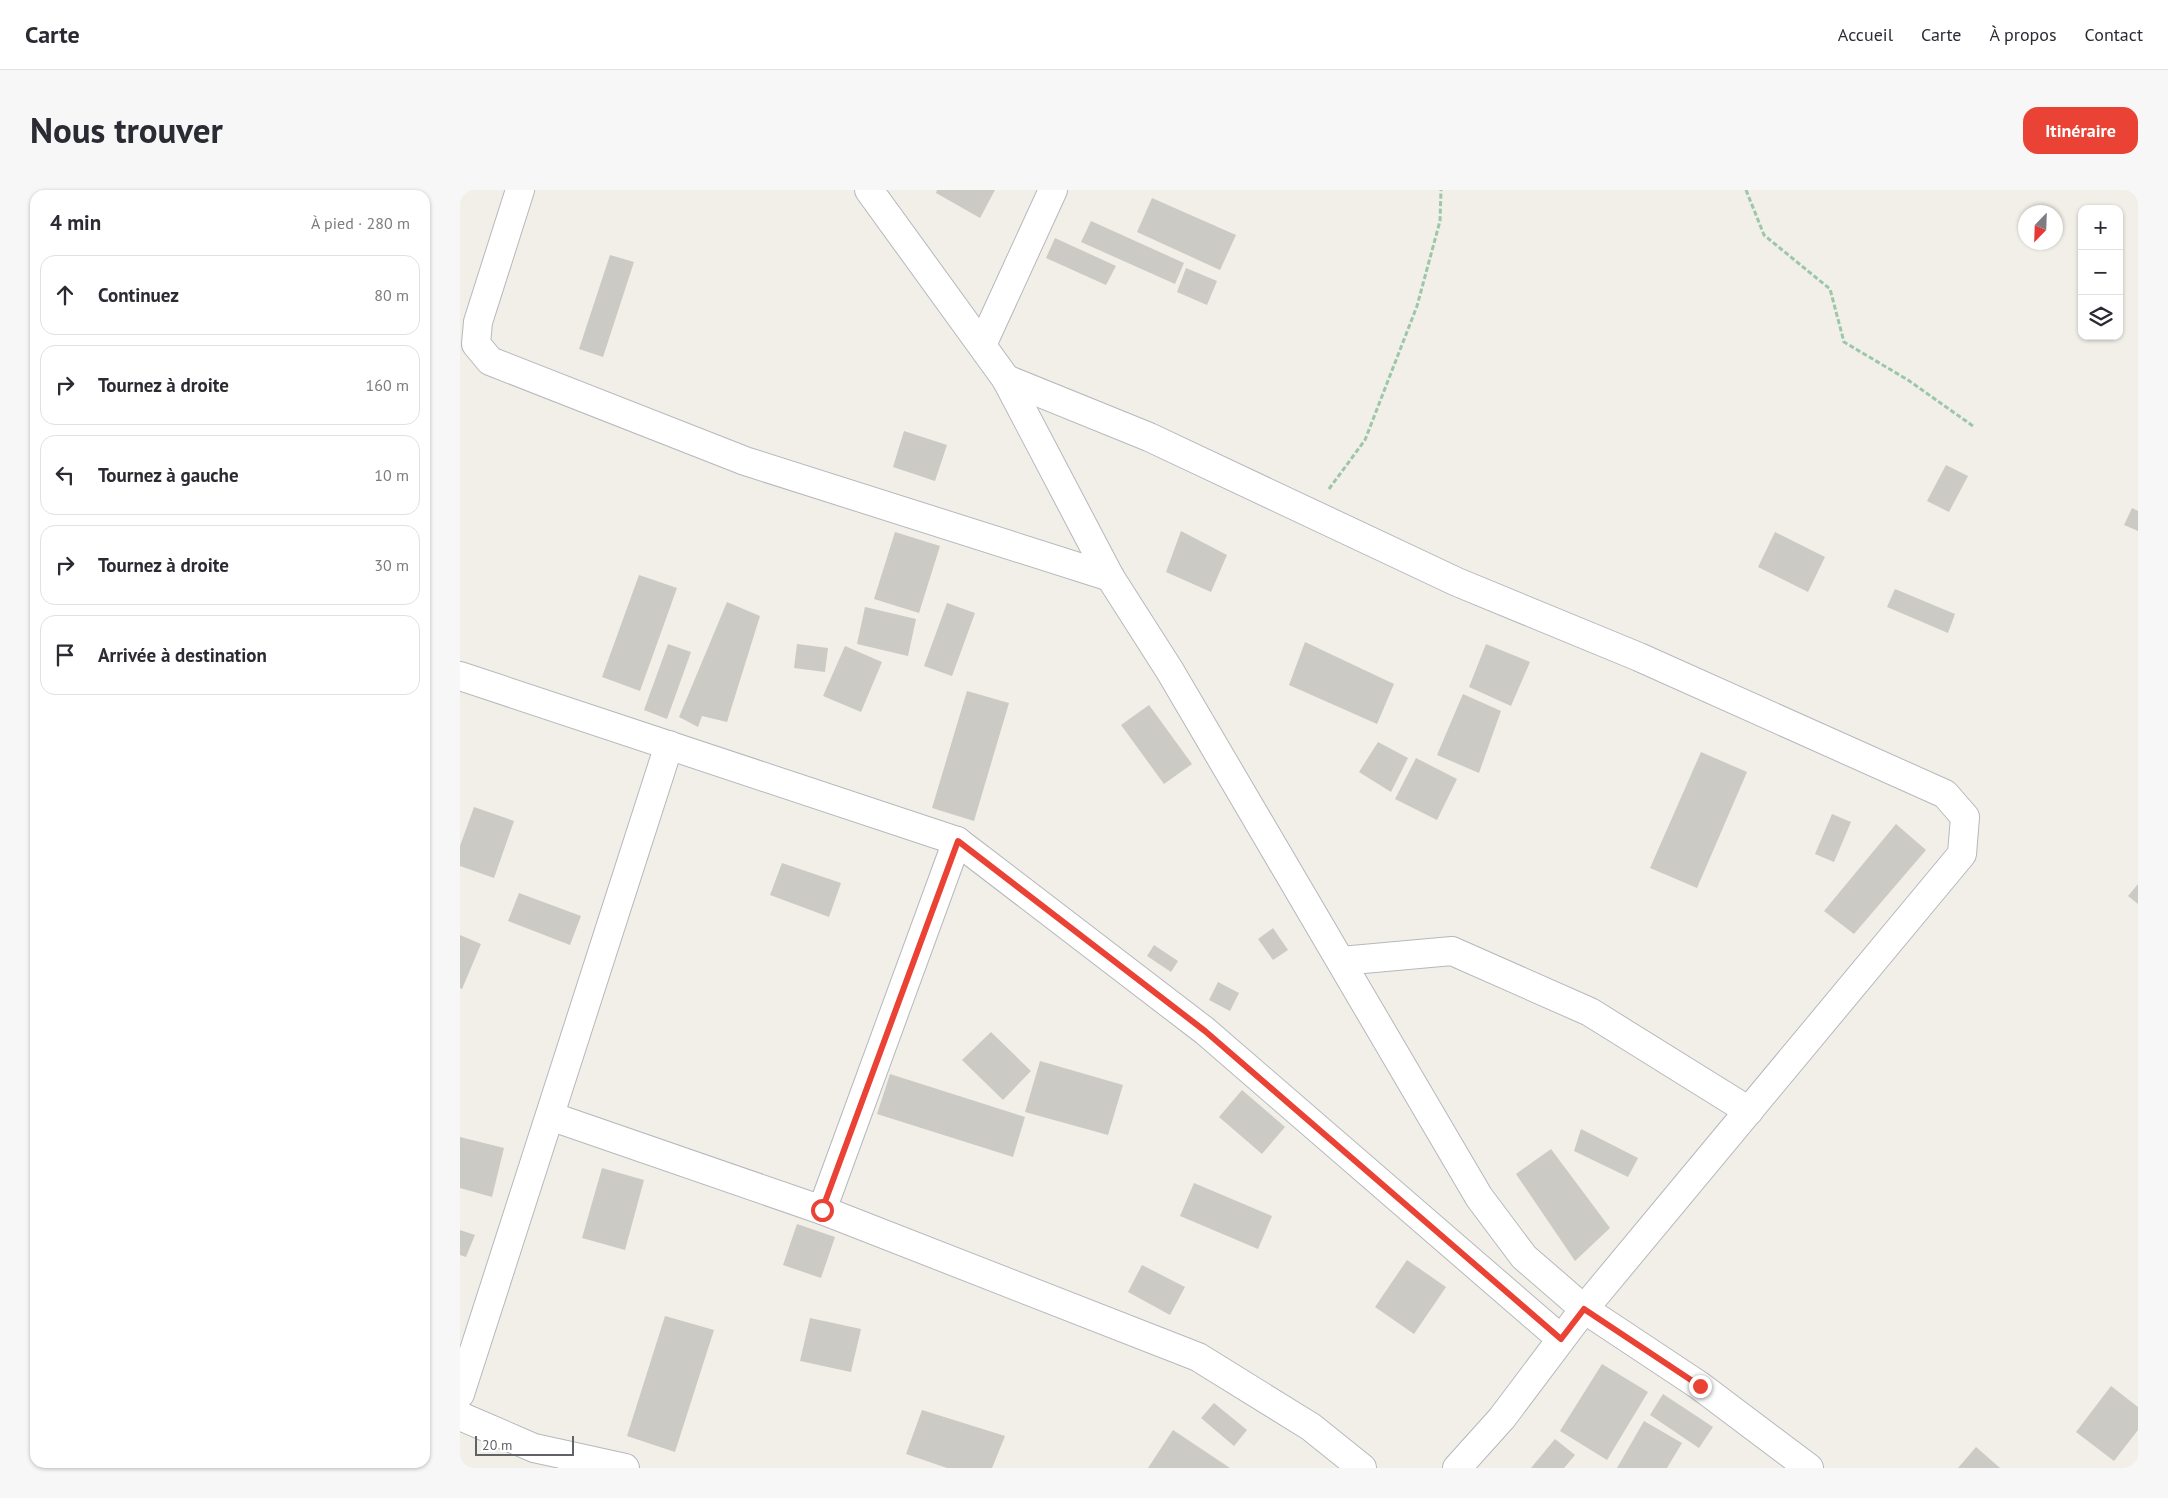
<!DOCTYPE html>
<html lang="fr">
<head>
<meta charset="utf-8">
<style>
	body { margin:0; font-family:"PT Sans",sans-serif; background:#f7f7f7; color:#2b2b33 }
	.controls { position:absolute; right:15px; top:15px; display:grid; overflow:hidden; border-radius:10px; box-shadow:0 1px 4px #0004 }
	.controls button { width:45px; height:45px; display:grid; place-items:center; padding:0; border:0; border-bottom:1px solid #e1e1e2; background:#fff; color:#2b2b33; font:25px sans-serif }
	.compass { position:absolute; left:1558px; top:15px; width:45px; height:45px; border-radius:50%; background:#fff; box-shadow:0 1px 4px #0004; rotate:203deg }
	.scale { position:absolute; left:15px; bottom:12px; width:99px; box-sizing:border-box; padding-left:5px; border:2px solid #5f6368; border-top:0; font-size:14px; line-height:18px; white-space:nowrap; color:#5f6368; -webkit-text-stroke:4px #fff; paint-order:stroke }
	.stop { position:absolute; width:15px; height:15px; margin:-11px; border:4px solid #ea4335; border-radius:50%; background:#fff }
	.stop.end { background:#ea4335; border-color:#fff; box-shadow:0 1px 5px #0008 }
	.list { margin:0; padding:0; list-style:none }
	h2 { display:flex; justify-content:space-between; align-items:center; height:65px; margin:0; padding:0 20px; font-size:21px }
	h2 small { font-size:16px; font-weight:400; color:#7c7c81 }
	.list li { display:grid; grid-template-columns:32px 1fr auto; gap:15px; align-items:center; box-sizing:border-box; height:80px; margin:0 10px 10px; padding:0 10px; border:1px solid #e1e1e2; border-radius:15px }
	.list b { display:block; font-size:19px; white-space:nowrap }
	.list em { font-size:16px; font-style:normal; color:#7c7c81 }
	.icon { flex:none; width:28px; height:28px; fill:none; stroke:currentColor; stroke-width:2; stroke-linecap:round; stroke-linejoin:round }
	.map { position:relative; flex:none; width:1678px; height:1278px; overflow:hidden; border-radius:15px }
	header { display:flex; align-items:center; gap:30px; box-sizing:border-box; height:70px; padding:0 25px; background:#fff; border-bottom:1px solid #e1e1e2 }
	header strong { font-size:24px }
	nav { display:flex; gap:28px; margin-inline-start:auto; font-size:18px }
	.intro { display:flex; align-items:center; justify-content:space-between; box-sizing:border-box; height:120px; padding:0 30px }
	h1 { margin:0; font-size:35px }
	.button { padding:12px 22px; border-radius:15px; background:#ea4335; color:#fff; font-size:18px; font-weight:700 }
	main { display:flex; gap:30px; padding:0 30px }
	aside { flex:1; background:#fff; border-radius:15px; box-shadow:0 1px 4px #0004 }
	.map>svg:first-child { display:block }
	.building { fill:#cccac5 }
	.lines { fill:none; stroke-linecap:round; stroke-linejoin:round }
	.minor-casing { stroke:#b5b8bc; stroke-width:30 }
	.path { stroke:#9cc7a9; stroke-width:3; stroke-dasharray:5 2.5; stroke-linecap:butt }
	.minor { stroke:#fff; stroke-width:28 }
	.route { stroke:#ea4335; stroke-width:6 }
</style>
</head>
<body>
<header>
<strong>Carte</strong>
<nav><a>Accueil</a><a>Carte</a><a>À propos</a><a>Contact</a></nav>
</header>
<div class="intro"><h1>Nous trouver</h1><a class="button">Itinéraire</a></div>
<main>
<aside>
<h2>4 min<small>À pied · 280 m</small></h2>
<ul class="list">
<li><svg class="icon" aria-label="ahead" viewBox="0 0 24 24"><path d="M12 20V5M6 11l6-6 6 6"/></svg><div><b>Continuez</b></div><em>80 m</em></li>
<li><svg class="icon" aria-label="right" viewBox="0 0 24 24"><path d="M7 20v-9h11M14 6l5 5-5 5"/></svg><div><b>Tournez à droite</b></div><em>160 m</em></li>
<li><svg class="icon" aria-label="left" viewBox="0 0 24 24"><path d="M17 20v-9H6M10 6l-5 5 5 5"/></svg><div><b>Tournez à gauche</b></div><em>10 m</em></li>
<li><svg class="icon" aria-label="right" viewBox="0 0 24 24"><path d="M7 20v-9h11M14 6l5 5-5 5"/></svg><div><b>Tournez à droite</b></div><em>30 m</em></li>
<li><svg class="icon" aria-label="arrive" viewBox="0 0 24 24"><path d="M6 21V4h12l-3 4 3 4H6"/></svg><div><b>Arrivée à destination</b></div></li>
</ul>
</aside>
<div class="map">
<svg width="1678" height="1278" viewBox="0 0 1678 1278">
	<rect width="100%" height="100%" fill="#f1efe8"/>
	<!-- building -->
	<g class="building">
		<polygon points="477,0 535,0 520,28 476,3"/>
		<polygon points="692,8 776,45 760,80 677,42"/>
		<polygon points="631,31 724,73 715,94 621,52"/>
		<polygon points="595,48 656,76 646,95 586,68"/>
		<polygon points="150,65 174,72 143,167 119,159"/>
		<polygon points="726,78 757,91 747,115 717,102"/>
		<polygon points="444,241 487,255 475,291 433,277"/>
		<polygon points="1486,275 1508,286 1489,322 1467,311"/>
		<polygon points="1672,318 1678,321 1678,341 1664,335"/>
		<polygon points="721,341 767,365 751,402 706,382"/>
		<polygon points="435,342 480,356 459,423 414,409"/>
		<polygon points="1315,342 1365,367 1348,402 1298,377"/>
		<polygon points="179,385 217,398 180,501 142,487"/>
		<polygon points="1435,399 1495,424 1488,443 1427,417"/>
		<polygon points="267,412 300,426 267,532 242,526 238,537 219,527"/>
		<polygon points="487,413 515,423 492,486 464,476"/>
		<polygon points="405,417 456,429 448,466 397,454"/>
		<polygon points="845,452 934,494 917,534 829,495"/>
		<polygon points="208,454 231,462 207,529 184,520"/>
		<polygon points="337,454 368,458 365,482 334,478"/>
		<polygon points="1026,454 1070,472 1051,516 1009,497"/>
		<polygon points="385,456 422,472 401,522 363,506"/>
		<polygon points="507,501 549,513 514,631 472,618"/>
		<polygon points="1003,504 1041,521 1019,583 977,565"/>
		<polygon points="689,515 732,574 704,594 661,535"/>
		<polygon points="918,552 948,568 931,602 899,582"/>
		<polygon points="1241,562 1287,582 1237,698 1190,678"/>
		<polygon points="956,568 997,589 977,630 935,609"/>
		<polygon points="14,617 54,631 34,688 0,676 0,656"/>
		<polygon points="1372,624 1391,632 1374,672 1355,664"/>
		<polygon points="1436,634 1466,660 1394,744 1364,721"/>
		<polygon points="322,673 381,693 369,727 310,705"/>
		<polygon points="1678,694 1678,714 1668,706"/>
		<polygon points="59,703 121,726 110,755 48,731"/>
		<polygon points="813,738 828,760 813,770 798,749"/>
		<polygon points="0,745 21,754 2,799 0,798"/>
		<polygon points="694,755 718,771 711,782 687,766"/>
		<polygon points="758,792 779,803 770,821 749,810"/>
		<polygon points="531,842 571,881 543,910 502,870"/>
		<polygon points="580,871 663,895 648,945 565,922"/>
		<polygon points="430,884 565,927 553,967 417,924"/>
		<polygon points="782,900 825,937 802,964 759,927"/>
		<polygon points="1121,939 1178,968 1168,987 1114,961"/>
		<polygon points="0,947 44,958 32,1007 0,998"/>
		<polygon points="1091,959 1150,1038 1115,1071 1056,984"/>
		<polygon points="142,978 184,990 165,1060 122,1048"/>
		<polygon points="734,993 812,1026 798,1059 720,1026"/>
		<polygon points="337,1034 375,1047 361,1088 323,1075"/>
		<polygon points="0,1040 15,1045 6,1067 0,1065"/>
		<polygon points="947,1070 986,1097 954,1144 915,1117"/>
		<polygon points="682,1075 725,1097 710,1125 668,1102"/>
		<polygon points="205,1126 254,1140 215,1262 167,1246"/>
		<polygon points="350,1128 401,1139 391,1182 340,1171"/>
		<polygon points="1142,1174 1188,1202 1147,1270 1100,1241"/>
		<polygon points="1651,1196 1678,1217 1678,1240 1654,1271 1616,1242"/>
		<polygon points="1203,1204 1253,1237 1239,1258 1190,1225"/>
		<polygon points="754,1213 787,1240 774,1256 741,1228"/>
		<polygon points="462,1220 545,1246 532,1278 487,1278 446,1264"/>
		<polygon points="1184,1231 1222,1253 1207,1278 1157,1278"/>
		<polygon points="713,1240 770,1278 688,1278"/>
		<polygon points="1095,1249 1115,1265 1104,1278 1071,1278"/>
		<polygon points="1516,1257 1540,1278 1498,1278"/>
	</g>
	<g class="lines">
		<!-- minor casing -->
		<g class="minor-casing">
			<g id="minor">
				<polyline points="60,0 18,132 16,154 30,171 285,271 650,387"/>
				<polyline points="409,0 546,189 650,387 710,481 1019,1007 1064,1067 1124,1119 1240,1196 1349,1278"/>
				<polyline points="522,155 593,0"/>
				<polyline points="546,189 689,247 997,392 1179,467 1485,604 1505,627 1502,664 1124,1119 1042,1228 997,1278"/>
				<polyline points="0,486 497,651 745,841 1101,1149"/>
				<polyline points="881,771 992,761 1130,822 1289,921"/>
				<polyline points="90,926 362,1020 738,1167 851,1237 902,1278"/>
				<polyline points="362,1020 497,651"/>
				<polyline points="0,1204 209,555"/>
				<polyline points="0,1226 74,1258 165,1278"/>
			</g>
		</g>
		<!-- path -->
		<g class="path">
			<polyline points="1286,0 1304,45 1370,99 1384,152 1448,190 1513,236"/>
			<polyline points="869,299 905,250 957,116 980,31 981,0"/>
		</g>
		<!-- minor -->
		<use href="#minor" class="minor"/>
	</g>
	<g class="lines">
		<!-- route -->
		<polyline class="route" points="362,1020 498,651 745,841 1101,1149 1124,1119 1240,1196"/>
	</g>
</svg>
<div class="controls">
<button>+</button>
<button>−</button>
<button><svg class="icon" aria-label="layers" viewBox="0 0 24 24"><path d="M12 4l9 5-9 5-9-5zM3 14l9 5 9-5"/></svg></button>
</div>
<svg class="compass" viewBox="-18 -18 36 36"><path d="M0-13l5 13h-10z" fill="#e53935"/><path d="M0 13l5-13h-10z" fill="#7c7c81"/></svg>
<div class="scale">20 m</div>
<div class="stop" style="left:362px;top:1020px"></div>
<div class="stop end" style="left:1240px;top:1196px"></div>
</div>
</main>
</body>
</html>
